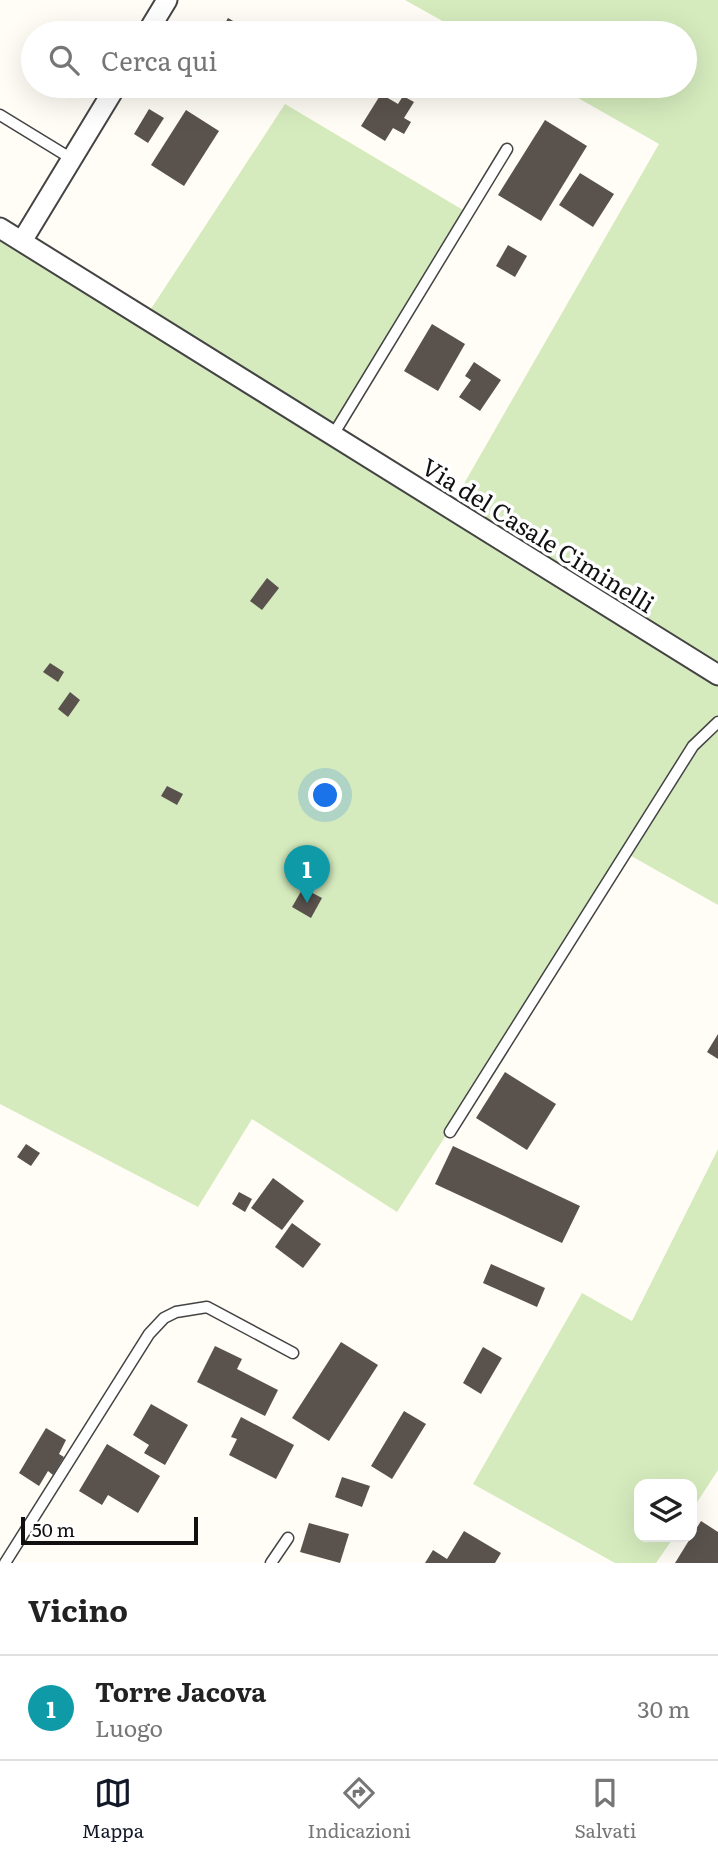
<!DOCTYPE html>
<html lang="it">
<head>
<meta charset="utf-8">
<style>
	body { margin:0; font-family:Literata,serif; background:#f2f2f2; color:#222 }
	.controls { position:absolute; right:21px; bottom:21px; display:grid; overflow:hidden; border-radius:14px; box-shadow:0 7px 28px #0002 }
	.controls button { width:63px; height:63px; display:grid; place-items:center; padding:0; border:0; border-bottom:2px solid #e0e0e0; background:#fff; color:#222; font:35px sans-serif }
	.scale { position:absolute; left:21px; bottom:18px; width:177px; box-sizing:border-box; padding-left:7px; border:4px solid #111; border-top:0; font-size:19px; line-height:24px; white-space:nowrap; color:#111; -webkit-text-stroke:5px #fff; paint-order:stroke }
	.you { position:absolute; left:326px; top:796px; width:24px; height:24px; margin:-18px; border:5px solid #fff; border-radius:50%; background:#1a73e8; box-shadow:0 0 0 10px #1a73e833 }
	.badge { display:grid; place-items:center; width:46px; height:46px; border-radius:50%; background:#111827; color:#fff; font-size:23px; font-weight:700 }
	.pin { position:absolute; translate:-50% -58px; filter:drop-shadow(0 2px 4px #0008) }
	.pin::after { content:''; position:absolute; top:37px; width:24px; height:21px; background:inherit; clip-path:polygon(0 0,100% 0,50% 100%) }
	.list { margin:0; padding:0; list-style:none }
	h2 { display:flex; justify-content:space-between; align-items:center; height:91px; margin:0; padding:0 28px; font-size:30px }
	h2 small { font-size:23px; font-weight:400; color:#767676 }
	.list li { display:grid; grid-template-columns:46px 1fr auto; gap:21px; align-items:center; box-sizing:border-box; height:105px; padding:0 28px; border-top:2px solid #e0e0e0 }
	.list b { display:block; font-size:26px; white-space:nowrap }
	.list p { margin:0; font-size:23px; white-space:nowrap; color:#767676 }
	.list em { font-size:23px; font-style:normal; color:#767676 }
	.icon { flex:none; width:38px; height:38px; fill:none; stroke:currentColor; stroke-width:2; stroke-linecap:round; stroke-linejoin:round }
	.map { position:relative; flex:none; width:718px; height:1563px; overflow:hidden }
	.search { position:absolute; background:#fff; box-shadow:0 7px 28px #0002; left:21px; right:21px; top:21px; height:77px; display:flex; align-items:center; gap:18px; box-sizing:border-box; padding:0 24px; border-radius:38px; color:#767676; font-size:26px }
	.sheet { height:196px; background:#fff }
	nav { display:flex; justify-content:space-around; align-items:center; box-sizing:border-box; height:98px; border-top:2px solid #e0e0e0; background:#fff; font-size:19px; color:#767676 }
	nav a { display:grid; justify-items:center; gap:4px }
	nav .on { color:#111827 }
	.map>svg:first-child { display:block }
	.green { fill:#d5ebbd }
	.building { fill:#5a524d }
	.lines { fill:none; stroke-linecap:round; stroke-linejoin:round }
	.lane-casing { stroke:#444; stroke-width:13 }
	.street-casing { stroke:#444; stroke-width:23 }
	.lane { stroke:#fff; stroke-width:10 }
	.street { stroke:#fff; stroke-width:19 }
	.labels { text-anchor:middle; dominant-baseline:central; stroke-width:7; stroke-linejoin:round; paint-order:stroke }
	.street-label { font-size:24px; fill:#111; stroke:#fff }
</style>
</head>
<body>
<div class="map">
<svg width="718" height="1563" viewBox="0 0 718 1563">
	<rect width="100%" height="100%" fill="#fffdf5"/>
	<!-- green -->
	<g class="green">
		<polygon points="405,0 718,0 718,905 626,853 397,1212 252,1119 198,1207 0,1104 0,228 145,318 285,104 468,213 333,435 450,508 659,144 557,86 685,86 685,33 464,33"/>
		<polygon points="718,1149 718,1470 692,1510 692,1484 639,1484 639,1537 674,1537 656,1563 615,1563 473,1484 582,1293 632,1321"/>
	</g>
	<!-- building -->
	<g class="building">
		<polygon points="228,18 254,33 219,33"/>
		<polygon points="381,94 398,104 403,96 414,102 404,118 411,122 404,134 393,128 385,141 361,126"/>
		<polygon points="149,109 164,118 148,143 134,134"/>
		<polygon points="186,110 219,131 184,186 151,165"/>
		<polygon points="545,120 587,146 541,221 498,195"/>
		<polygon points="580,173 614,194 593,227 559,205"/>
		<polygon points="508,245 527,256 515,277 496,266"/>
		<polygon points="432,324 465,344 438,391 404,371"/>
		<polygon points="474,362 501,380 480,411 459,397 471,380 465,376"/>
		<polygon points="267,578 279,588 262,610 250,601"/>
		<polygon points="50,663 64,672 58,682 43,672"/>
		<polygon points="70,692 80,700 68,717 58,709"/>
		<polygon points="167,786 183,794 177,805 161,796"/>
		<polygon points="303,888 322,898 311,918 292,907"/>
		<polygon points="718,1034 718,1059 707,1052"/>
		<polygon points="505,1072 556,1104 527,1150 476,1118"/>
		<polygon points="26,1144 40,1153 31,1166 17,1157"/>
		<polygon points="453,1146 580,1206 562,1243 435,1184"/>
		<polygon points="273,1178 304,1201 282,1230 251,1208"/>
		<polygon points="239,1192 252,1199 245,1212 232,1204"/>
		<polygon points="292,1223 321,1244 303,1268 275,1247"/>
		<polygon points="491,1264 545,1288 537,1307 483,1283"/>
		<polygon points="341,1342 378,1365 329,1441 292,1418"/>
		<polygon points="215,1346 242,1359 237,1369 278,1390 265,1416 197,1382"/>
		<polygon points="483,1347 502,1358 481,1394 463,1383"/>
		<polygon points="151,1404 188,1425 165,1465 144,1453 149,1445 133,1435"/>
		<polygon points="404,1411 426,1424 392,1479 371,1466"/>
		<polygon points="241,1417 294,1445 276,1479 229,1455 237,1439 231,1437"/>
		<polygon points="46,1428 66,1440 59,1454 64,1457 53,1475 48,1471 39,1486 19,1473"/>
		<polygon points="107,1444 160,1476 138,1513 108,1495 102,1505 79,1491"/>
		<polygon points="342,1477 370,1486 362,1507 335,1497"/>
		<polygon points="701,1521 718,1532 718,1563 675,1563"/>
		<polygon points="309,1523 349,1534 340,1563 300,1552"/>
		<polygon points="464,1531 501,1553 495,1563 425,1563 433,1550 447,1559"/>
	</g>
	<g class="lines">
		<!-- lane casing -->
		<g class="lane-casing">
			<g id="lane">
				<polyline points="0,115 72,159"/>
				<polyline points="333,435 507,149"/>
				<polyline points="450,1132 693,746 718,722"/>
				<polyline points="5,1563 149,1334 164,1318 176,1312 207,1307 293,1353"/>
				<polyline points="271,1563 288,1538"/>
			</g>
		</g>
		<!-- street casing -->
		<g class="street-casing">
			<g id="street">
				<polyline points="147,33 167,0"/>
				<polyline points="0,228 718,675"/>
				<polyline points="22,241 116,86"/>
			</g>
		</g>
		<!-- lane -->
		<use href="#lane" class="lane"/>
		<!-- street -->
		<use href="#street" class="street"/>
	</g>
	<g class="labels">
		<!-- street labels -->
		<g class="street-label">
			<text transform="translate(539 534) rotate(32)">Via del Casale Ciminelli</text>
		</g>
	</g>
</svg>
<div class="controls">
<button><svg class="icon" aria-label="layers" viewBox="0 0 24 24"><path d="M12 4l9 5-9 5-9-5zM3 14l9 5 9-5"/></svg></button>
</div>
<div class="scale">50 m</div>
<div class="you"></div>
<div class="pin badge" style="left:307px;top:903px;background:#0f9aa8">1</div>
<div class="search"><svg class="icon" aria-label="search" viewBox="0 0 24 24"><circle cx="10" cy="10" r="6"/><path d="M15 15l6 6"/></svg>Cerca qui</div>
</div>
<section class="sheet">
<h2>Vicino<small></small></h2>
<ul class="list">
<li><span class="badge" style="background:#0f9aa8">1</span><div><b>Torre Jacova</b><p>Luogo</p></div><em>30 m</em></li>
</ul>
</section>
<nav>
<a class="on"><svg class="icon" aria-label="map" viewBox="0 0 24 24"><path d="M3 6l6-2 6 2 6-2v14l-6 2-6-2-6 2zM9 4v14M15 6v14"/></svg>Mappa</a>
<a><svg class="icon" aria-label="directions" viewBox="0 0 24 24"><path d="M12 3l9 9-9 9-9-9zM9 14v-3h6M13 9l2 2-2 2"/></svg>Indicazioni</a>
<a><svg class="icon" aria-label="saved" viewBox="0 0 24 24"><path d="M7 4h10v16l-5-4-5 4z"/></svg>Salvati</a>
</nav>
</body>
</html>
